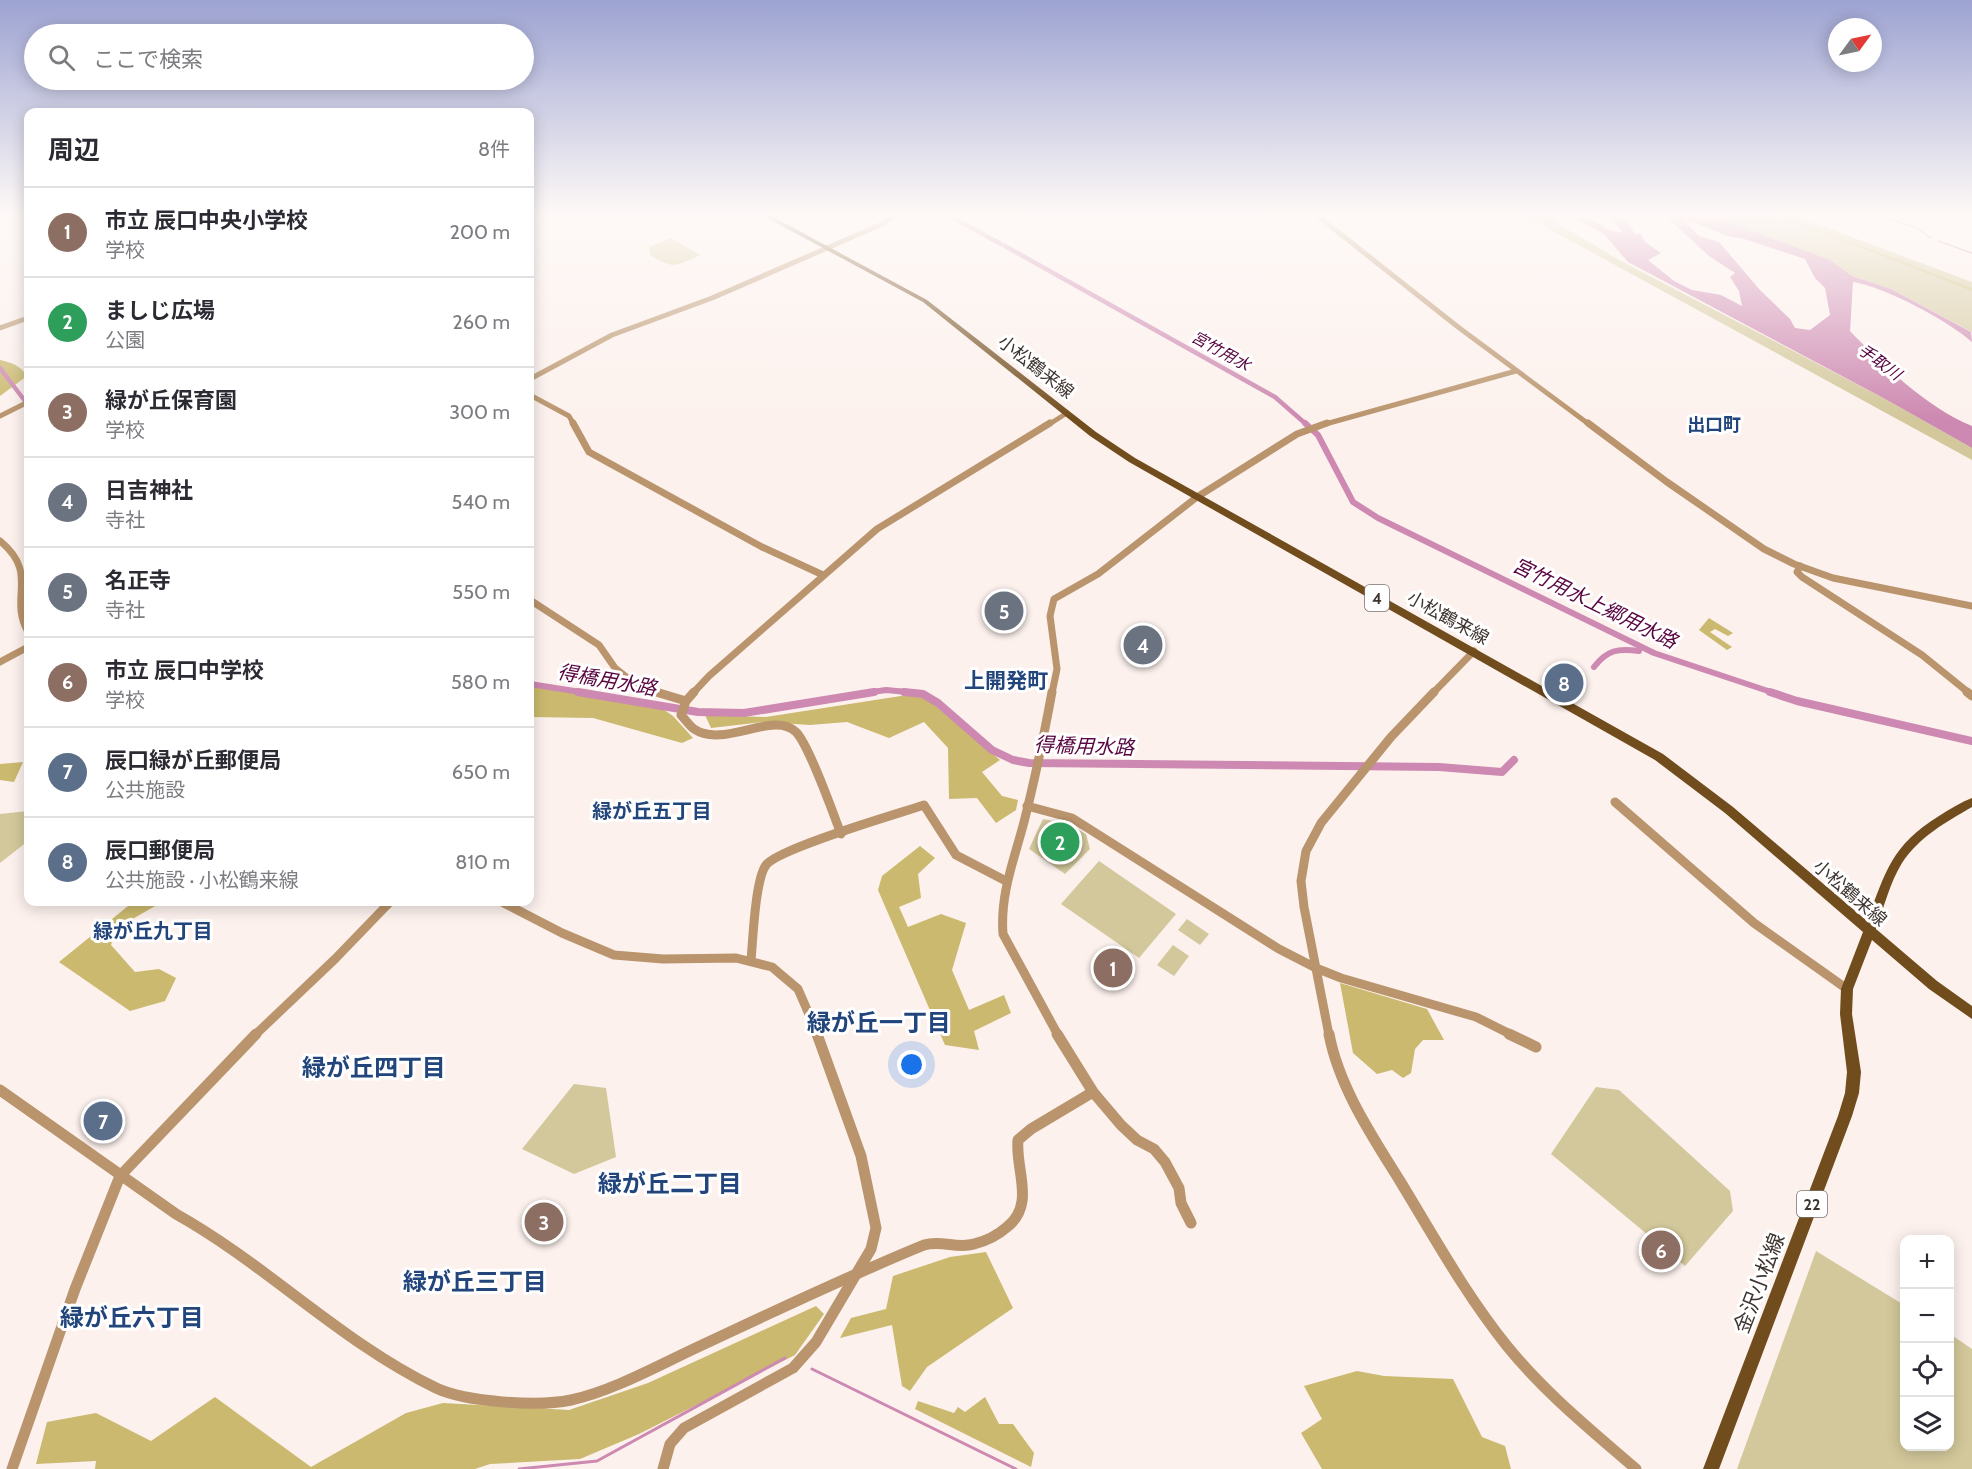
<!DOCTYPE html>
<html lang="ja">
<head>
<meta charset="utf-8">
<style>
	body { margin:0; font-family:Cabin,"Noto Sans JP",sans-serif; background:#f2f2f3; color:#2b2b33 }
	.controls { position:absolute; right:18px; bottom:18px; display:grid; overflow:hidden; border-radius:12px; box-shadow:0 3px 15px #0003 }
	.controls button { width:54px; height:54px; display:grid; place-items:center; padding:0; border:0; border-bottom:2px solid #e1e1e2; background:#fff; color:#2b2b33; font:30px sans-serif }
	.compass { position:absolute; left:1828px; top:18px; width:54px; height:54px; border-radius:50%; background:#fff; box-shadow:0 3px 15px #0003; rotate:57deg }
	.you { position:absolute; left:912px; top:1065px; width:21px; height:21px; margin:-15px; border:4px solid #fff; border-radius:50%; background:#1a73e8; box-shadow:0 0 0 9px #1a73e833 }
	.badge { display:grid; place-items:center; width:39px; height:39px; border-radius:50%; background:#2563eb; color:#fff; font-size:20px; font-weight:700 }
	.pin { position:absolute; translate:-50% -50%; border:3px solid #fff; box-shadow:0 2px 6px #0006 }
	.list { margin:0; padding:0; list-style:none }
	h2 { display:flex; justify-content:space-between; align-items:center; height:78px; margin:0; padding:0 24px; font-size:26px }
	h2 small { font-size:20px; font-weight:400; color:#7c7c81 }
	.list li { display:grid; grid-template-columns:39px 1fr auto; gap:18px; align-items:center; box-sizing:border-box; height:90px; padding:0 24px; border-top:2px solid #e1e1e2 }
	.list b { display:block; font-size:22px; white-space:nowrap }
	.list p { margin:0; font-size:20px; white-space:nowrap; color:#7c7c81 }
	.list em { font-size:20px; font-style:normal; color:#7c7c81 }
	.icon { flex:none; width:33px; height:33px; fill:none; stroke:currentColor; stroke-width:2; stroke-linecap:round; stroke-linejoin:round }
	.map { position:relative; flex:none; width:1972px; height:1469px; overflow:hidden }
	.search { position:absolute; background:#fff; box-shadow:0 3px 15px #0003; left:24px; top:24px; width:510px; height:66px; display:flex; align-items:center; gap:15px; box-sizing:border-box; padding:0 21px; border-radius:33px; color:#7c7c81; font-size:22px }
	.panel { position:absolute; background:#fff; box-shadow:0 3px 15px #0003; left:24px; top:108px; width:510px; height:798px; border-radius:12px }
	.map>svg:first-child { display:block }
	.green { fill:#d3c89b }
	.forest { fill:#cab96e }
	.water { fill:#cd89b1; fill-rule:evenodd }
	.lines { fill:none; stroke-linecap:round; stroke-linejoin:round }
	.stream-far1 { stroke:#cd89b1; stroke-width:1.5 }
	.stream { stroke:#cd89b1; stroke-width:3 }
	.canal-far2 { stroke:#cd89b1; stroke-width:4.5 }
	.canal-far1 { stroke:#cd89b1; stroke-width:6 }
	.canal { stroke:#cd89b1; stroke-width:8 }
	.tertiary-far3 { stroke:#b9946c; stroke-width:5 }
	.tertiary-far2 { stroke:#b9946c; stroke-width:7 }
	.tertiary-far1 { stroke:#b9946c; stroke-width:9 }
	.tertiary { stroke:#b9946c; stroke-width:11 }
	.primary { fill:#714c1d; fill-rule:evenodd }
	.labels { text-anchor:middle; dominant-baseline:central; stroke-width:6; stroke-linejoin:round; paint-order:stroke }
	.far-water-label { font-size:16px; font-style:italic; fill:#580541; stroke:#fff }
	.shield { fill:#fff; stroke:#78716e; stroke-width:1.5 }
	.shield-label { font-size:16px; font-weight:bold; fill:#3e3430 }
	.street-label { font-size:18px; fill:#3e3430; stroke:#fff }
	.far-quarter-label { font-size:18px; font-weight:bold; fill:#22457b; stroke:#fff }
	.water-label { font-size:20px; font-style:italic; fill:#580541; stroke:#fff }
	.neighbourhood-label { font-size:20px; font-weight:bold; fill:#22457b; stroke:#fff }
	.quarter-label { font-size:21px; font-weight:bold; fill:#22457b; stroke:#fff }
	.near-street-label { font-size:21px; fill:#3e3430; stroke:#fff }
	.near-neighbourhood-label { font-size:24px; font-weight:bold; fill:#22457b; stroke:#fff }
</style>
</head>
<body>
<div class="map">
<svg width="1972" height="1469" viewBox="0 0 1972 1469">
	<rect width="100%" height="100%" fill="#fcf1ed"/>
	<!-- green -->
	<g class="green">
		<polygon points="1520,213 1546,213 1565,228 1619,260 1887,400 1972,448 1972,460"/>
		<polygon points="1706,213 1787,213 1972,282 1972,332 1891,289 1852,276 1830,260"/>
		<path d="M671,238L700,255H701C675,266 675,270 650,255L649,247Z"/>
		<polygon points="28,811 28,841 0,863 0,814"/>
		<polygon points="1043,819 1068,824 1086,834 1090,849 1065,874 1029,849"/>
		<polygon points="1099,861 1176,914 1139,958 1061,904"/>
		<polygon points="1187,919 1209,934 1200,945 1178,930"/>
		<polygon points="1173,945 1189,956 1174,976 1157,965"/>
		<polygon points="574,1084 606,1088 616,1157 574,1174 522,1149"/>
		<polygon points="1596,1087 1619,1090 1730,1191 1733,1211 1685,1266 1551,1154"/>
		<polygon points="1816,1251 1904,1305 1904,1446 1950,1446 1950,1334 1972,1349 1972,1469 1737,1469"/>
	</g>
	<!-- forest -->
	<g class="forest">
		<polygon points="1771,213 1777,213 1972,288 1972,291"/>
		<path d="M0,360C12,363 20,365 27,376L0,396Z"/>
		<polygon points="1709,618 1733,633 1728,636 1715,629 1710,632 1732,647 1727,650 1699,630"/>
		<polygon points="1127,631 1155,634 1159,640 1147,655 1122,644 1123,640 1146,650 1151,644 1132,637"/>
		<polygon points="530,685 660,707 673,716 693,738 682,743 593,718 530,717"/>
		<polygon points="920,693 1000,760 982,772 1002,796 1018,800 1016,810 996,823 977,798 949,799 948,748 924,722 889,738 847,722 810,725 763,722 711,728 705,715 766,717"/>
		<polygon points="23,762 14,782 0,780 0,764"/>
		<polygon points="920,846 935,858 918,874 921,898 899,907 908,927 941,914 966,923 952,970 969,1010 1004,995 1011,1013 974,1031 979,1050 945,1045 878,890 882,876"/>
		<polygon points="133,902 162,902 117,928 111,945 135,972 159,969 176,978 165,1001 130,1011 59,962"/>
		<polygon points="1340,983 1427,1009 1444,1040 1423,1040 1415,1049 1411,1073 1403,1078 1392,1070 1377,1074 1353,1053"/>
		<polygon points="986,1252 1013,1308 927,1367 910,1391 902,1386 892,1325 840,1338 851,1318 886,1309 893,1276 950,1257"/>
		<polygon points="816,1306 824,1314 795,1355 639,1434 580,1459 490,1464 475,1469 95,1469 96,1461 36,1464 47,1422 96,1413 151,1441 215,1397 311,1467 406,1413 443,1403 569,1410 648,1383"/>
		<polygon points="1357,1371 1384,1376 1453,1379 1482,1437 1505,1446 1511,1469 1322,1469 1301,1433 1322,1419 1304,1386"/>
		<polygon points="985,1397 999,1424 1013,1424 1034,1453 1031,1467 915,1409 918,1401 954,1413 958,1407 965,1412"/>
	</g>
	<!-- water -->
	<path class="water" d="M1565,213H1582L1609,230L1623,233L1608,213H1622L1635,234H1641L1645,242L1661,253L1648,260L1674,281L1692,290L1721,295L1742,306L1739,291L1730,277L1735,273L1709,256L1662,213H1706L1830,260L1852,276L1891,289L1971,332L1972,342C1947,320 1885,287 1853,282L1850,331C1884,366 1926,407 1972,426V448L1887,400L1628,262L1604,234ZM1685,222C1704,222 1722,238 1741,238L1805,259L1815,278L1825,288L1830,315L1810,330L1795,328L1790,319L1760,290L1719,242L1699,236Z"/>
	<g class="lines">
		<!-- stream-far1 -->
		<g class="stream-far1">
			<polyline points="1871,213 1917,228 1931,238"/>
			<polyline points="1938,241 1972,253"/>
		</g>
		<!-- stream -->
		<g class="stream">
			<polyline points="812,1369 1016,1469"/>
			<polyline points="519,1469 597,1461 785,1358"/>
		</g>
		<!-- canal-far2 -->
		<g class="canal-far2">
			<polyline points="944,213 1001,244"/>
			<polyline points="1005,246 1275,397 1307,425"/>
			<polyline points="0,368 28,405"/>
		</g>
		<!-- canal-far1 -->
		<g class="canal-far1">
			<polyline points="1305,423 1318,435 1353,502 1378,518 1654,653 1774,693"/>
			<path d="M1594,667C1607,650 1618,648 1639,651"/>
			<polyline points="530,684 587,693"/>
			<polyline points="865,693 886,690 918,693"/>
		</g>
		<!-- canal -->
		<g class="canal">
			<polyline points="578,692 698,712 744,713 874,692"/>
			<polyline points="904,692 923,694 938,703 992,750 1013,760 1029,763 1439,767 1502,772 1514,760"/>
			<polyline points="1770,692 1797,701 1972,741"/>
		</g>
		<!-- tertiary-far3 -->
		<g class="tertiary-far3">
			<polyline points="1314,213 1458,327 1590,425"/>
			<polyline points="0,328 28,318"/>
			<polyline points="530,379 612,335 712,298 880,225 900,213"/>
			<polyline points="530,395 569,416 574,425"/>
			<polyline points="0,416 28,402"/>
			<polyline points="1048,425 1067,413"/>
			<polyline points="1322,425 1516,371"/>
		</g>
		<!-- tertiary-far2 -->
		<g class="tertiary-far2">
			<polyline points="573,423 589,452 762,547 823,575"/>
			<polyline points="1588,423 1667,482 1764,549 1794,564 1833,578 1972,606"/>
			<path d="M0,541C40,574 8,597 28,632"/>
			<polyline points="1800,566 1797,572 1802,577 1922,655 1969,693"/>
			<polyline points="530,600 599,645 615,668 630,680 660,693"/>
			<polyline points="0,662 28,647"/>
			<polyline points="693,693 709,676 877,529 1050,423"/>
			<polyline points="1052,693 1057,669 1050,616 1054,599 1098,574 1197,497 1297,434 1327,423"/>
			<polyline points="1433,693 1474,651"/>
		</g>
		<!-- tertiary-far1 -->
		<g class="tertiary-far1">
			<path d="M656,692L686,701L681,715C685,719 689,725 694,729C724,749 773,710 796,732C809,745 833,813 841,834"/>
			<path d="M1052,692C1044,735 1035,779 1024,822C1014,860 1000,894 1003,934L1058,1035"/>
			<polyline points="1967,692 1972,696"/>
			<polyline points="686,701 694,692"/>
			<polyline points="1615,802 1754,923 1847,989"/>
			<polyline points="1027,806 1072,818 1279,949 1316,968 1341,978 1476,1017 1512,1035"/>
			<polyline points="502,902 562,933 614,955 663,959 736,958 772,967 798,989 818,1035"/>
			<path d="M751,960C753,940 755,880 766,865C779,848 897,814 924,805L956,855L1006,881"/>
			<polyline points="255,1035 335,959 390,902"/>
			<polyline points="1329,1035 1304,907 1301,881 1306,851 1321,823 1391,737 1434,692"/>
		</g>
		<!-- tertiary -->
		<g class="tertiary">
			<polyline points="1057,1034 1093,1092 1121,1125 1137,1140 1154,1149 1165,1162 1179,1188 1181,1203 1191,1223"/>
			<path d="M1329,1034C1339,1087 1372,1136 1400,1181C1434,1237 1466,1295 1507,1346C1545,1393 1591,1430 1636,1469"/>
			<polyline points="1509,1034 1536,1047"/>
			<path d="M0,1090L176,1214C267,1265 341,1342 436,1388C466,1402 538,1407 571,1400C613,1391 661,1364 700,1346C775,1311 848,1276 924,1245C941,1240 958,1249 974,1244C986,1241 998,1235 1007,1227C1036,1204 1015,1170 1018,1140L1031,1129L1093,1092"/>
			<polyline points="12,1469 75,1289 120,1176 256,1034"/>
			<polyline points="663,1469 670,1444 684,1428 793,1368 816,1342 871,1249 876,1228 861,1156 817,1034"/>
		</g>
		<!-- primary -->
		<path class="primary" d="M758,213H766L927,300L1096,432L1135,458L1663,754L1733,807L1867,921C1886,871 1891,846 1939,816C1950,809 1961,802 1972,798V807C1946,822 1919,837 1902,863C1890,882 1884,907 1876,929L1937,981L1972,1006V1019L1929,989L1872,940L1853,989L1852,1014L1861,1072L1859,1093L1852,1116L1719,1469H1703L1838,1116L1845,1093L1847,1072L1840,1014L1841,989L1863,932L1725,813L1655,760L1129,462L1090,436L923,302Z"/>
	</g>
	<!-- sky -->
	<linearGradient id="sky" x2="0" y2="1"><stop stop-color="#9da3d2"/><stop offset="0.51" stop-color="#fef9f7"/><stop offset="1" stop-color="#fef9f7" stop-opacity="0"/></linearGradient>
	<rect width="1972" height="419" fill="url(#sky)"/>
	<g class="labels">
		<!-- far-water labels -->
		<g class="far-water-label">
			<text transform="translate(1221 351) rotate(29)">宮竹用水</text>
			<text transform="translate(1880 362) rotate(36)">手取川</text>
		</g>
		<!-- shield labels -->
		<g class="shield">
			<rect x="1365" y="585" width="24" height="26" rx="4.5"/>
			<rect x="1797" y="1191" width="30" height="26" rx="4.5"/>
		</g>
		<g class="shield-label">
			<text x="1377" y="598">4</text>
			<text x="1812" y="1204">22</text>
		</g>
		<!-- street labels -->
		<g class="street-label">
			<text transform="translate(1036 367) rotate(38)">小松鶴来線</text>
			<text transform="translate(1448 618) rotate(29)">小松鶴来線</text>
			<text transform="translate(1850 893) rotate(41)">小松鶴来線</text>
		</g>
		<!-- far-quarter labels -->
		<g class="far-quarter-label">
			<text x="1714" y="425">出口町</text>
		</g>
		<!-- water labels -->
		<g class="water-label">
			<text transform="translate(1595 603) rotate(26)">宮竹用水上郷用水路</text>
			<text transform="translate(607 680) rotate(10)">得橋用水路</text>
			<text transform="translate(1084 746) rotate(2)">得橋用水路</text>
		</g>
		<!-- neighbourhood labels -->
		<g class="neighbourhood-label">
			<text x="652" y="811">緑が丘五丁目</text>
			<text x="153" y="931">緑が丘九丁目</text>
		</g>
		<!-- quarter labels -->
		<g class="quarter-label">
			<text x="1006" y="680">上開発町</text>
		</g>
		<!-- near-street labels -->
		<g class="near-street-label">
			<text transform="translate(1759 1283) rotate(-69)">金沢小松線</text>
		</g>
		<!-- near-neighbourhood labels -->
		<g class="near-neighbourhood-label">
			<text x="879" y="1022">緑が丘一丁目</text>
			<text x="374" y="1067">緑が丘四丁目</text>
			<text x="670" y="1183">緑が丘二丁目</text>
			<text x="475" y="1281">緑が丘三丁目</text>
			<text x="132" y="1317">緑が丘六丁目</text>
		</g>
	</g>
</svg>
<div class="controls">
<button>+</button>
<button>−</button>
<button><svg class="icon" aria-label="locate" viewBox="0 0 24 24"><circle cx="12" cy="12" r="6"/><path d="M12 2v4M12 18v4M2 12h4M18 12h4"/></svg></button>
<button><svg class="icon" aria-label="layers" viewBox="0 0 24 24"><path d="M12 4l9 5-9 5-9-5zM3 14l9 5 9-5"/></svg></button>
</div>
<svg class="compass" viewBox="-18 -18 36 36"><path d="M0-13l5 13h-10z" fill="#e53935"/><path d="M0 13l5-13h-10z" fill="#7c7c81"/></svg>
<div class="you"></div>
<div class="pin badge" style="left:1113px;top:968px;background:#8d6e63">1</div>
<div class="pin badge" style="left:1060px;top:842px;background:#2e9e5b">2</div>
<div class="pin badge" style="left:544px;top:1222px;background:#8d6e63">3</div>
<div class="pin badge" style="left:1143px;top:645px;background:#6b7280">4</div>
<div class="pin badge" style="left:1004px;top:611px;background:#6b7280">5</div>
<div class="pin badge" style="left:1661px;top:1250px;background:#8d6e63">6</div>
<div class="pin badge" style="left:103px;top:1121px;background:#5c6f8a">7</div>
<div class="pin badge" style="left:1564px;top:683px;background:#5c6f8a">8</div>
<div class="search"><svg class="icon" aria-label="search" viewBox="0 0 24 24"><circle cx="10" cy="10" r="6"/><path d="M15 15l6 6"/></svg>ここで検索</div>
<section class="panel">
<h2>周辺<small>8件</small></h2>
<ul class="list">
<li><span class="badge" style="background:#8d6e63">1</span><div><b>市立 辰口中央小学校</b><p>学校</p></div><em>200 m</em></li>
<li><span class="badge" style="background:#2e9e5b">2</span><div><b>ましじ広場</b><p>公園</p></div><em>260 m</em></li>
<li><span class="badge" style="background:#8d6e63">3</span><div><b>緑が丘保育園</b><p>学校</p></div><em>300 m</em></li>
<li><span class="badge" style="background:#6b7280">4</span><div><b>日吉神社</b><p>寺社</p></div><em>540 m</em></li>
<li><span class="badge" style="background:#6b7280">5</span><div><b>名正寺</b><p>寺社</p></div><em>550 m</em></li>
<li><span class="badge" style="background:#8d6e63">6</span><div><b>市立 辰口中学校</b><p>学校</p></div><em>580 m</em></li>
<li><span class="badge" style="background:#5c6f8a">7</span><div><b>辰口緑が丘郵便局</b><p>公共施設</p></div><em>650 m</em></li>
<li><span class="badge" style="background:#5c6f8a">8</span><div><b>辰口郵便局</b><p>公共施設 · 小松鶴来線</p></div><em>810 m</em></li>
</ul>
</section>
</div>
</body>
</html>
